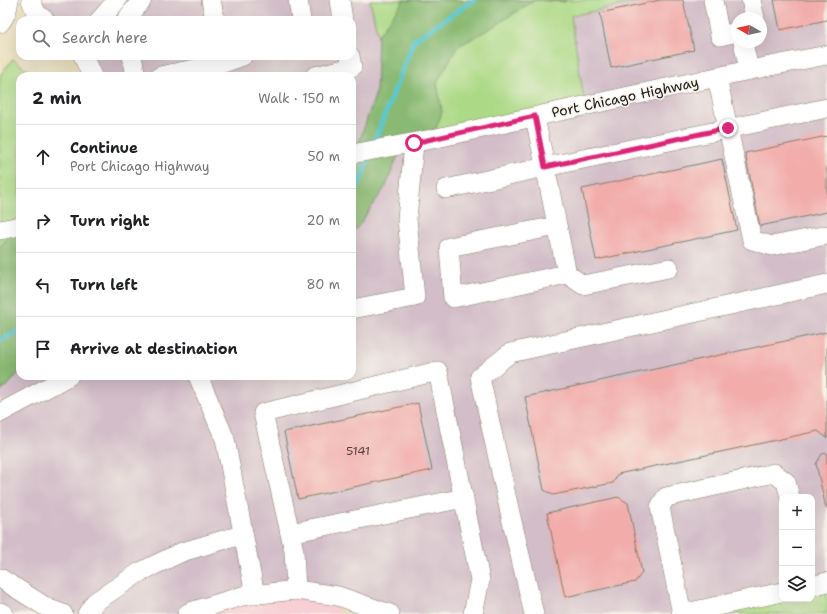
<!DOCTYPE html>
<html lang="en">
<head>
<meta charset="utf-8">
<style>
	body { margin:0; font-family:"Shantell Sans",sans-serif; background:#f6f6f6; color:#202124 }
	.controls { position:absolute; right:12px; bottom:12px; display:grid; overflow:hidden; border-radius:8px; box-shadow:0 4px 16px #0002 }
	.controls button { width:36px; height:36px; display:grid; place-items:center; padding:0; border:0; border-bottom:1px solid #e0e0e0; background:#fff; color:#202124; font:20px sans-serif }
	.compass { position:absolute; left:731px; top:12px; width:36px; height:36px; border-radius:50%; background:#fff; box-shadow:0 4px 16px #0002; rotate:279deg }
	.stop { position:absolute; width:12px; height:12px; margin:-9px; border:3px solid #db2777; border-radius:50%; background:#fff }
	.stop.end { background:#db2777; border-color:#fff; box-shadow:0 1px 4px #0008 }
	.list { margin:0; padding:0; list-style:none }
	h2 { display:flex; justify-content:space-between; align-items:center; height:52px; margin:0; padding:0 16px; font-size:17px }
	h2 small { font-size:13px; font-weight:400; color:#757577 }
	.list li { display:grid; grid-template-columns:26px 1fr auto; gap:12px; align-items:center; box-sizing:border-box; height:64px; padding:0 16px; border-top:1px solid #e0e0e0 }
	.list b { display:block; font-size:15px; white-space:nowrap }
	.list p { margin:0; font-size:13px; white-space:nowrap; color:#757577 }
	.list em { font-size:13px; font-style:normal; color:#757577 }
	.icon { flex:none; width:22px; height:22px; fill:none; stroke:currentColor; stroke-width:2; stroke-linecap:round; stroke-linejoin:round }
	.map { position:relative; flex:none; width:827px; height:614px; overflow:hidden }
	.search { position:absolute; background:#fff; box-shadow:0 4px 16px #0002; left:16px; top:16px; width:340px; height:44px; display:flex; align-items:center; gap:10px; box-sizing:border-box; padding:0 14px; border-radius:12px; color:#757577; font-size:15px }
	.panel { position:absolute; background:#fff; box-shadow:0 4px 16px #0002; left:16px; top:72px; width:340px; height:308px; border-radius:12px }
	.map>svg:first-child { display:block }
	.built { fill:#f7cfd4 }
	.industrial { fill:#d2bdc8; fill-rule:evenodd }
	.green { fill:#acd985; stroke:#647a50 }
	.forest { fill:#89b972; stroke:#526a47 }
	.lines { fill:none; stroke-linecap:round; stroke-linejoin:round }
	.stream { stroke:#5ac8cf; stroke-width:5 }
	.building { fill:#f2adab }
	.minor-casing { stroke:#837d6b; stroke-width:20 }
	.minor { stroke:#fff; stroke-width:19 }
	.route { stroke:#db2777; stroke-width:5 }
	.labels { text-anchor:middle; dominant-baseline:central; stroke-width:3; stroke-linejoin:round; paint-order:stroke }
	.number-label { font-size:12px; fill:#524040 }
	.street-label { font-size:14px; fill:#1c1c1c; stroke:#f7f3e8 }
</style>
</head>
<body>
<div class="map">
<svg width="827" height="614" viewBox="0 0 827 614">
	<rect width="100%" height="100%" fill="#f7f3e8"/>
	<filter id="ink" filterUnits="userSpaceOnUse"><feTurbulence type="fractalNoise" baseFrequency=".025" numOctaves="2"/><feDisplacementMap in="SourceGraphic" scale="8" xChannelSelector="R" yChannelSelector="G"/><feConvolveMatrix kernelMatrix="1 2 1 2 8 2 1 2 1" color-interpolation-filters="sRGB"/></filter>
	<filter id="wash" filterUnits="userSpaceOnUse"><feTurbulence type="fractalNoise" baseFrequency=".012" numOctaves="4" result="noise"/><feDisplacementMap in="SourceGraphic" scale="16" xChannelSelector="R" yChannelSelector="G"/><feGaussianBlur stdDeviation="0.9" result="paint"/><feColorMatrix in="noise" values="0 0 0 0 0 0 0 0 0 0 0 0 0 0 0 0 0 1.4 0 .05"/><feComposite in="paint" operator="in"/></filter>
	<g filter="url(#wash)">
		<rect width="100%" height="100%" fill="#eadeba"/>
		<!-- built -->
		<polygon class="built" points="242,596 338,596 338,614 187,614"/>
		<!-- industrial -->
		<g class="industrial">
			<polygon points="31,0 370,0 378,35 376,93 355,154 352,154 352,76 92,76 83,56 352,56 352,20 45,20"/>
			<path d="M645,0H827V582L812,586V497H782V592L681,614H390L296,590L187,614H0V391L10,383L20,371V376H352V231L357,228L402,145L571,16ZM737,18H761V42H737Z"/>
		</g>
		<!-- green -->
		<g class="green">
			<polygon points="370,0 645,0 571,16 585,106 402,145"/>
			<polygon points="13,59 36,76 20,76 20,226 15,227 0,248 0,75"/>
			<polygon points="827,582 827,614 681,614 782,599 812,599 812,586"/>
		</g>
		<!-- forest -->
		<g class="forest">
			<polygon points="404,0 567,0 565,2 535,0 496,25 457,47 437,83 442,112 432,139 402,145 386,186 357,228 352,231 352,154 355,154 376,93 378,35"/>
			<polygon points="20,226 20,371 10,383 0,391 0,248 15,227"/>
		</g>
		<g class="lines">
			<!-- stream -->
			<g class="stream">
				<polyline points="373,145 414,40 474,0"/>
				<polyline points="352,192 359,184 370,155"/>
				<polyline points="0,341 20,330"/>
			</g>
		</g>
		<g id="blocks">
			<!-- building -->
			<g class="building">
				<polygon points="660,0 683,0 694,50 611,68 600,13"/>
				<polygon points="774,0 827,0 827,20 780,30"/>
				<polygon points="827,136 827,212 760,226 745,153"/>
				<polygon points="722,159 737,230 596,260 582,189"/>
				<polygon points="827,332 827,438 818,431 618,474 613,483 553,495 544,490 525,397"/>
				<polygon points="418,403 432,470 298,499 284,432"/>
				<polygon points="827,453 827,508 826,508 816,464 822,454"/>
				<polygon points="618,497 628,503 642,573 635,582 565,597 547,513"/>
			</g>
		</g>
	</g>
	<g filter="url(#ink)">
		<use href="#blocks" fill-opacity="0" stroke="#837d6b" stroke-width="1"/>
		<g class="lines">
			<!-- minor casing -->
			<g class="minor-casing">
				<g id="minor">
					<polyline points="31,0 36,13 45,20"/>
					<polyline points="211,0 215,20"/>
					<polyline points="298,0 301,20"/>
					<polyline points="340,0 343,20"/>
					<polyline points="713,0 720,36 737,32"/>
					<polyline points="751,0 755,18"/>
					<polyline points="100,20 117,0"/>
					<polyline points="126,20 142,0"/>
					<path d="M0,23C6,16 8,9 9,0"/>
					<polyline points="743,42 749,70"/>
					<polyline points="83,56 92,76"/>
					<polyline points="132,56 136,76"/>
					<polyline points="160,76 223,63 243,56"/>
					<polyline points="315,76 352,67 350,56"/>
					<polyline points="717,77 752,240 772,246 827,235"/>
					<polyline points="535,117 567,274 453,298 449,247 557,226"/>
					<polyline points="352,154 432,139 740,72 827,55"/>
					<polyline points="446,189 545,167 827,108"/>
					<polyline points="0,230 20,226"/>
					<polyline points="567,274 583,285 669,268"/>
					<polyline points="352,309 415,297 407,219 414,143"/>
					<polyline points="198,376 225,439 255,595"/>
					<polyline points="0,413 69,376"/>
					<polyline points="290,533 464,498"/>
					<polyline points="0,578 49,609 63,614"/>
					<polyline points="812,586 827,582"/>
					<polyline points="296,590 294,551 263,413 438,371 480,580 473,614"/>
					<polyline points="0,612 4,614"/>
					<polyline points="87,614 95,602 140,572 182,552 223,540 243,535"/>
					<polyline points="187,614 190,612 242,596 296,590 338,596 390,614"/>
					<polyline points="534,614 510,513 480,377 510,353 827,284"/>
					<polyline points="681,614 782,592"/>
					<polyline points="682,614 660,507 666,497 774,473 786,482 790,497"/>
				</g>
			</g>
			<!-- minor -->
			<use href="#minor" class="minor"/>
		</g>
	</g>
	<g class="lines" filter="url(#ink)">
		<!-- route -->
		<polyline class="route" points="414,143 535,116 545,167 728,128"/>
	</g>
	<g class="labels">
		<!-- number labels -->
		<g class="number-label">
			<text x="358" y="451">5141</text>
		</g>
		<!-- street labels -->
		<g class="street-label">
			<text transform="translate(625 97) rotate(-12)">Port Chicago Highway</text>
		</g>
	</g>
</svg>
<div class="controls">
<button>+</button>
<button>−</button>
<button><svg class="icon" aria-label="layers" viewBox="0 0 24 24"><path d="M12 4l9 5-9 5-9-5zM3 14l9 5 9-5"/></svg></button>
</div>
<svg class="compass" viewBox="-18 -18 36 36"><path d="M0-13l5 13h-10z" fill="#e53935"/><path d="M0 13l5-13h-10z" fill="#757577"/></svg>
<div class="stop" style="left:414px;top:143px"></div>
<div class="stop end" style="left:728px;top:128px"></div>
<div class="search"><svg class="icon" aria-label="search" viewBox="0 0 24 24"><circle cx="10" cy="10" r="6"/><path d="M15 15l6 6"/></svg>Search here</div>
<section class="panel">
<h2>2 min<small>Walk · 150 m</small></h2>
<ul class="list">
<li><svg class="icon" aria-label="ahead" viewBox="0 0 24 24"><path d="M12 20V5M6 11l6-6 6 6"/></svg><div><b>Continue</b><p>Port Chicago Highway</p></div><em>50 m</em></li>
<li><svg class="icon" aria-label="right" viewBox="0 0 24 24"><path d="M7 20v-9h11M14 6l5 5-5 5"/></svg><div><b>Turn right</b></div><em>20 m</em></li>
<li><svg class="icon" aria-label="left" viewBox="0 0 24 24"><path d="M17 20v-9H6M10 6l-5 5 5 5"/></svg><div><b>Turn left</b></div><em>80 m</em></li>
<li><svg class="icon" aria-label="arrive" viewBox="0 0 24 24"><path d="M6 21V4h12l-3 4 3 4H6"/></svg><div><b>Arrive at destination</b></div></li>
</ul>
</section>
</div>
</body>
</html>
